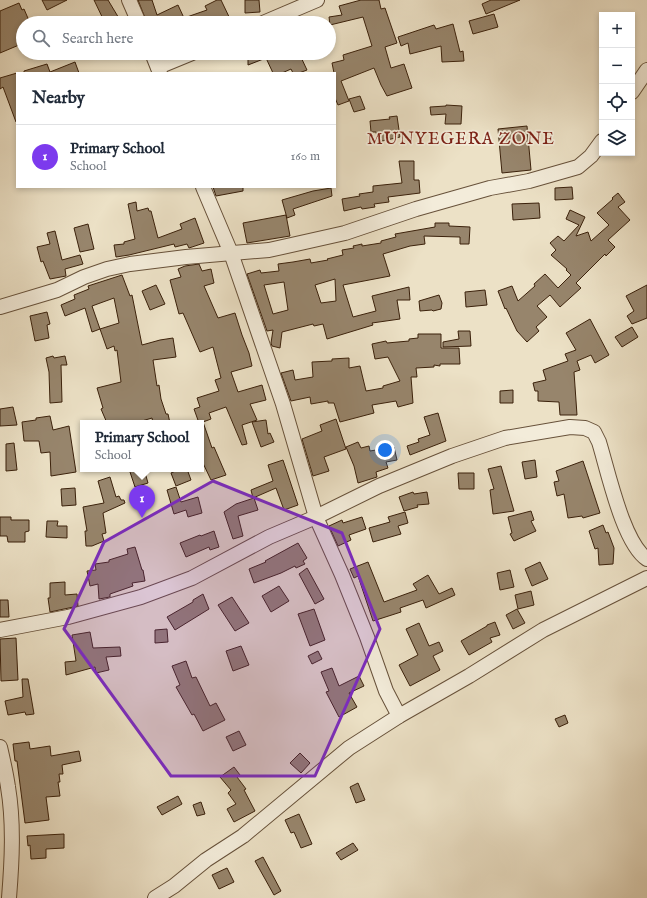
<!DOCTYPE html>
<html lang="en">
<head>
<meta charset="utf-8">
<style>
	body { margin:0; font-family:"IM FELL English",serif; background:#f6f6f7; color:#1f2937 }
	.controls { position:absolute; right:12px; top:12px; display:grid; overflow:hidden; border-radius:0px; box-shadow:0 2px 6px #0003 }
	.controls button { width:36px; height:36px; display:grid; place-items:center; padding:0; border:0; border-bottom:1px solid #e0e1e3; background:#fff; color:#1f2937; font:20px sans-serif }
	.you { position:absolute; left:385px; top:450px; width:14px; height:14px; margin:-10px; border:3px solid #fff; border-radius:50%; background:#1a73e8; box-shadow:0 0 0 6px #1a73e833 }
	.badge { display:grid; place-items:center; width:26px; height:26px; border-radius:50%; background:#7c3aed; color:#fff; font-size:13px; font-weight:700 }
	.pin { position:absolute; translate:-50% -33px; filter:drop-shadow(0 1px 2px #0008) }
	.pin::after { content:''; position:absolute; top:21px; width:14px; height:12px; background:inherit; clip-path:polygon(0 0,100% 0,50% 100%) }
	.popup { position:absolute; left:80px; top:420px; width:124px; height:52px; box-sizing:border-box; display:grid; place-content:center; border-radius:0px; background:#fff; filter:drop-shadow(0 1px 3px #0005); font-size:13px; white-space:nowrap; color:#747a83 }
	.popup b { font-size:15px; color:#1f2937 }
	.popup::after { content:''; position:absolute; left:50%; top:100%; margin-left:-8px; border:8px solid transparent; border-top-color:#fff }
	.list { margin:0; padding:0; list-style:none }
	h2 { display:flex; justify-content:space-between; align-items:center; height:52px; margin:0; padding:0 16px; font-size:17px }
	h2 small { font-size:13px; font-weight:400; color:#747a83 }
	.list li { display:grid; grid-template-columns:26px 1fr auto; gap:12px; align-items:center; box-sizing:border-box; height:64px; padding:0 16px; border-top:1px solid #e0e1e3 }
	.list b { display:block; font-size:15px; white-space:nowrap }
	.list p { margin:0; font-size:13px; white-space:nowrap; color:#747a83 }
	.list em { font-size:13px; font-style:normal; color:#747a83 }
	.icon { flex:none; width:22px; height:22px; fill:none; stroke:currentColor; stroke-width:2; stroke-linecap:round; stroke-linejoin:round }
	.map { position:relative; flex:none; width:647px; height:898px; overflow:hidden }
	.search { position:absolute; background:#fff; box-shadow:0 2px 6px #0003; left:16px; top:16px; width:320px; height:44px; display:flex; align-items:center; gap:10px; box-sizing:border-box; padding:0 14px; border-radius:22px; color:#747a83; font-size:15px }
	.panel { position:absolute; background:#fff; box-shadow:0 2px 6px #0003; left:16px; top:72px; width:320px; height:116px; border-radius:0px }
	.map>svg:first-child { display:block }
	.building { fill:#97856c; stroke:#3b210b; fill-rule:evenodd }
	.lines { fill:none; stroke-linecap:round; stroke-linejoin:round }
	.minor-casing { stroke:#67513a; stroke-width:16 }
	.minor { stroke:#f3ecda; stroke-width:14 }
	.marked { fill:#7b2cbf; fill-opacity:0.2; stroke:#7b2cbf; stroke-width:3; stroke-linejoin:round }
	.labels { text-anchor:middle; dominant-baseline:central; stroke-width:3.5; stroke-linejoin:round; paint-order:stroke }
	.quarter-label { font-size:17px; letter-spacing:1px; fill:#7a1f14; stroke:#f3ecda }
</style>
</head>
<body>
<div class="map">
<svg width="647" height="898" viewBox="0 0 647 898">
	<rect width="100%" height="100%" fill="#ece1c6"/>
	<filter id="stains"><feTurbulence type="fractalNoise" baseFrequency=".005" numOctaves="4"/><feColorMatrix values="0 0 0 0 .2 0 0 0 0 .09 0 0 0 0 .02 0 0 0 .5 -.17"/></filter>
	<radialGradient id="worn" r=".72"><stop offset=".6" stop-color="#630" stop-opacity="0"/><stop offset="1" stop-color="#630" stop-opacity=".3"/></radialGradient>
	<!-- building -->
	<g class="building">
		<polygon points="42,0 67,0 47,10"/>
		<polygon points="94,0 108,0 120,20 116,23 105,23"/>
		<polygon points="138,0 152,0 157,15 178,5 184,18 207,10 205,6 217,0 221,0 232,23 147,23"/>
		<polygon points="245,0 259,0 260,12 245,13"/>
		<polygon points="361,0 379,0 381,9 385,8 397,43 385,47 391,68 404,64 412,88 387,96 381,85 374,68 341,81 349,101 338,105 335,98 335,73 334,73 332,63 344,60 343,55 372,46 363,17 330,25 329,17 342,15 339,6"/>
		<polygon points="491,0 520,0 486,14 482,4"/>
		<polygon points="19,3 22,10 24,9 30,23 23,23 23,36 17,39 19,45 0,53 0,11"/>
		<polygon points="494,14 498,27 473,34 469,21"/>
		<polygon points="453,24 460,52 463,51 464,61 442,62 441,46 410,54 408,43 401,46 398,37 434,25 436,29"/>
		<polygon points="248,53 299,53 307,70 299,73 293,73 291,69 282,73 273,73 266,58 248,65"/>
		<polygon points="75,62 79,73 24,73 24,71 47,64 50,72"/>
		<polygon points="17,73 17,122 16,122 3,87 0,89 0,78"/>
		<polygon points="360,96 365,109 354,112 349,99"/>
		<polygon points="446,105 462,106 461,124 445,124 446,114 431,115 430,107 446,106"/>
		<polygon points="397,116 400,137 378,142 376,132 371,132 370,121 390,119 389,117"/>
		<polygon points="527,126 531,170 502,173 498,129"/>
		<polygon points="399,161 414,161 414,180 419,180 420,193 388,197 389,202 374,204 375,207 362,209 361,207 344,211 342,199 360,196 359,194 373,192 373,186 402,183"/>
		<polygon points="213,187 243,187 243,191 216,196"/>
		<polygon points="572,187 573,199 555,200 555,188"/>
		<polygon points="331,188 332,196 293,209 295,215 287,218 282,200 313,191"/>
		<polygon points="618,193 625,202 618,207 630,220 608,240 615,247 606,256 605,254 576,283 581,288 560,307 550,295 537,306 547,317 536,327 539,331 527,342 517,331 506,308 505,309 498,291 512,286 518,301 535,286 534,284 545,274 558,288 571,275 566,270 567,269 551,255 556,250 550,243 558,236 564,241 579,225 566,219 570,210 585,217 576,236 588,232 591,241 609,225 597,213 613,199 612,198"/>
		<polygon points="136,202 137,211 148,208 149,211 151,211 158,238 182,229 180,224 195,218 204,243 189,248 187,244 175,247 174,244 129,255 116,257 114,245 124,244 124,242 135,239 128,204"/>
		<polygon points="539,203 540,218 513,220 512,204"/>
		<polygon points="286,215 290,236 247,243 243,223"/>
		<path d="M435,223H449V226L470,227L469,244H460V237L424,236L425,244L410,246L383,254L390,276L343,285L353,317L376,311L372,296L409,287L410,300H397L400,319L372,323L373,325L327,339L323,324L314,326L313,324L282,332L280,348L272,346L271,343L273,330L267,331L247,274L260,270L261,273L279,271L278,264L293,262L310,259L311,263L328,260L327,259L343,255L342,250L354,248L353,246L362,244V246L381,243V241L396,237L395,234L435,227ZM335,279L336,301L321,303L315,285ZM284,282L288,310L273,314L264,285Z"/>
		<polygon points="88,224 94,249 80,252 74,228"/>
		<polygon points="55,231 62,260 80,255 83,264 65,269 66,276 50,279 43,261 41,262 37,247 50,244 47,233"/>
		<polygon points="199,264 202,271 211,269 214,283 204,286 218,318 235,313 242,335 249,353 252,366 231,372 238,392 262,385 266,400 250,404 257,420 242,425 247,444 242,445 226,407 209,413 211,419 203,422 212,448 214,447 226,475 211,480 201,459 201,423 199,423 194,409 200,407 197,398 219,391 215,380 221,378 213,347 200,352 183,313 179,314 170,280 181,277 178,269 185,266"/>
		<polygon points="122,275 130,296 132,295 142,345 160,340 173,338 176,357 153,360 157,386 159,385 161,399 166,414 168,414 170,423 153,423 152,418 135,423 107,423 101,409 103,408 97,388 121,382 117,350 115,351 114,346 107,349 100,329 119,323 114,298 92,306 100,329 92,332 85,308 65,316 61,305 75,299 74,295 89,289 88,286"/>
		<polygon points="156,285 165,304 150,310 142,291"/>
		<polygon points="647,285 647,318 632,324 627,316 634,311 626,296"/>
		<polygon points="485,290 487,305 466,307 465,292"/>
		<polygon points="439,295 442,303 441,309 433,311 432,310 420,311 419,301"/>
		<polygon points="47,312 50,324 47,325 49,338 35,341 30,316"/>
		<polygon points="590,319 609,355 595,363 591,355 577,361 580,370 574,372 577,415 560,415 559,402 538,401 538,391 535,391 533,383 546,380 543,370 568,361 565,354 576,350 566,333"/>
		<polygon points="632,327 638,337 622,347 615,337"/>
		<polygon points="458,331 470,331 471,346 443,347 443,342 459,339"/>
		<polygon points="418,334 441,334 441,348 459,348 460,364 440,364 440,366 434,365 434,367 416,368 417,377 411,377 413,403 398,407 396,401 372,405 374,413 340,422 334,403 328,403 328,401 311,404 310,397 291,401 281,373 293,370 295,380 313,377 312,362 332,361 332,359 349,358 349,368 360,366 366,391 383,388 383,386 400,381 388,357 375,359 372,344 386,341 387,343 409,341 409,339 418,338"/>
		<polygon points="53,356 54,358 65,356 67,365 61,365 62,402 50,403 49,372 46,358"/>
		<polygon points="513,390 513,403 500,403 500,391"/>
		<polygon points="13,407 17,425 0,426 0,409"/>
		<polygon points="438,413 446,441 410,455 407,446 419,442 418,439 430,435 424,417"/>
		<polygon points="50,416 53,430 69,426 76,472 51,476 50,452 41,453 39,441 24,441 22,422 36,420 36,418"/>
		<polygon points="336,419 346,449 324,457 329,471 313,476 302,439 322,431 320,425"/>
		<polygon points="266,420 268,434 270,433 274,442 261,447 252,422"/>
		<polygon points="358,442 361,448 369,446 370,451 394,447 397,460 386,462 388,468 376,472 377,477 358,483 354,466 346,447"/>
		<polygon points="14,443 17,470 6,471 6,444"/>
		<polygon points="283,460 298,505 284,510 276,488 253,498 251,490 273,481 268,465"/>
		<polygon points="535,460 537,477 525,479 522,462"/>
		<polygon points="583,461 600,513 583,518 582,516 568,518 564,494 557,496 554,482 559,481 556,471"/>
		<polygon points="501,466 514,511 493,514 490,490 494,489 488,469"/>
		<polygon points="129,469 144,469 148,483 135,487"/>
		<polygon points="180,469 187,469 191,480 176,486 171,473"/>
		<polygon points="458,473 474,473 474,489 459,489"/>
		<polygon points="110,477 116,497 119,496 121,500 124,500 125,503 103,513 106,533 102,534 104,541 92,546 86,546 85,531 87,531 83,507 104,503 98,481"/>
		<polygon points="176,487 181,502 198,497 202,513 188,517 186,510 174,514 167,490"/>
		<polygon points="75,488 76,505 62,506 61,489"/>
		<polygon points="413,492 414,494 427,492 429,504 417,505 418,507 404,511 399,497"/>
		<polygon points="254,498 258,510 238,516 243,536 233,539 224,512 236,504"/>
		<polygon points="531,511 534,520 531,521 536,531 514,541 510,534 512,533 508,517"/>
		<polygon points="405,512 408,523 398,526 401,534 373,542 369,528 390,522 388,517"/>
		<polygon points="0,517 11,517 11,520 29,520 29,531 25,532 25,542 8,542 7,536 0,536"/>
		<polygon points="362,517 366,529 349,535 351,540 338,546 329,526 342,520 343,523"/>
		<polygon points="47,521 58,521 57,526 67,526 67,538 46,537"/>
		<polygon points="603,525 606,533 608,532 614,548 613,564 599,565 598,548 595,549 589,531"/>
		<polygon points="214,531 219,547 210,550 209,547 186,557 180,543 200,535 201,536"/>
		<polygon points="298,543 307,558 303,561 305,564 296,568 295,566 281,573 254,583 249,569 266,562 265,561"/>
		<polygon points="135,547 142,570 143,570 145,581 132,583 133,586 110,594 110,597 99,599 98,584 90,586 87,571 96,570 95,564 109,562 109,560 128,554 127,549"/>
		<polygon points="368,562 384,602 417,590 413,584 428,575 439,594 452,588 455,595 426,608 423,600 400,608 401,612 373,621 358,576 354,578 350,569"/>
		<polygon points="540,562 548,579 532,586 525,569"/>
		<polygon points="307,568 324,599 315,604 299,574"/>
		<polygon points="510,570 514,587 500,590 497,573"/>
		<polygon points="65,582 65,595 77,594 78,606 50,612 48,598 50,598 50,583"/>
		<polygon points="279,586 289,601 271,612 262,596"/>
		<polygon points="531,591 534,605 518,609 515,595"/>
		<polygon points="203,594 209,609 175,630 167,617 193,602 193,600"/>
		<polygon points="232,597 249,623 235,631 218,605"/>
		<polygon points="0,600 8,600 9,617 0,617"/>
		<polygon points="314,609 325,640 310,646 298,614"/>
		<polygon points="517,609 525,623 513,629 506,615"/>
		<polygon points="495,622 500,635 490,638 492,642 469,655 461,641 487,626 487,625"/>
		<polygon points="419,623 429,646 439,642 443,651 433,656 440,670 410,686 399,665 418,655 406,629"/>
		<polygon points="167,629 168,642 155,643 155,630"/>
		<polygon points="90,632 93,648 120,647 121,656 106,657 109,670 96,673 95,667 66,675 65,662 76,661 72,635"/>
		<polygon points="16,638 18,680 1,681 0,639"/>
		<polygon points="241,646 249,665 233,671 226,651"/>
		<polygon points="318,651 322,659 312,664 308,656"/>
		<polygon points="186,661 192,678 196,677 210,706 216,703 225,720 203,731 194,714 192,715 176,687 180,685 172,666"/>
		<polygon points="332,668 339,686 359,676 364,686 349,693 357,707 339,717 326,692 329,691 321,672"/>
		<polygon points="22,679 28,679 34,714 26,715 25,712 8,715 5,701 23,697"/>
		<polygon points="565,715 568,723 559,727 555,719"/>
		<polygon points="239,731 246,745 233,751 226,737"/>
		<polygon points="29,742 30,749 50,746 51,756 79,751 81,761 62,765 63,774 59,774 60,782 58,782 60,796 46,797 49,820 25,823 17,761 15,761 13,744"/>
		<polygon points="300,753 310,763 301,773 290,763"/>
		<polygon points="234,767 240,775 237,777 246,789 244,790 255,811 234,822 227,809 236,804 228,793 231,790 220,777"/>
		<polygon points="358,783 365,800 356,803 350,787"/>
		<polygon points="178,796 182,804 162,815 157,807"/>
		<polygon points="201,802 205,814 197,816 193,805"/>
		<polygon points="299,814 312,844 301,848 294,832 291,833 285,820"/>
		<polygon points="64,834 64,848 46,849 46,858 31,859 30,845 28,846 27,836"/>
		<polygon points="353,843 358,850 341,860 336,853"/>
		<polygon points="263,857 281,891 274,895 255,861"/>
		<polygon points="227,868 234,882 219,889 212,875"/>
	</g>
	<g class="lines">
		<!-- minor casing -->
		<g class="minor-casing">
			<g id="minor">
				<polyline points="129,0 139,23"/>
				<polyline points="263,23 317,0"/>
				<polyline points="152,53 160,73"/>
				<polyline points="158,67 192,53"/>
				<polyline points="632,92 647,70"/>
				<polyline points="203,187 231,253 283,404 316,517 342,575 367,637 386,691 399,716"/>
				<polyline points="0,307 57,290 84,277 107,269 130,264 186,257 269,250 345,233 416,209 490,188 529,181 578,167 591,156 602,141"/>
				<path d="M0,630L68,617L141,597L192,578L269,537L316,517L379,486L452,456L505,438L570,427L585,428L594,432L599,442C608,471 623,543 647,559"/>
				<path d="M0,747C3,760 6,773 8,787C14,823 12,861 9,898"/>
				<polyline points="155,898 174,886 206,860 243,836 349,748 399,716 469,676 543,630 647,578"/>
			</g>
		</g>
		<!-- minor -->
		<use href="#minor" class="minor"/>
	</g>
	<!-- marked area -->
	<path class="marked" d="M213,481L342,533L380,629L315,776H171L64,629L104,542Z"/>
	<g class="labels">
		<!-- quarter labels -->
		<g class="quarter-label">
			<text x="461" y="139">MUNYEGERA ZONE</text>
		</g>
	</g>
	<rect width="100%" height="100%" filter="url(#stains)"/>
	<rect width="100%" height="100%" fill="url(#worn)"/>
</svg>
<div class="controls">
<button>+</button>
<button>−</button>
<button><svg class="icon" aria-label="locate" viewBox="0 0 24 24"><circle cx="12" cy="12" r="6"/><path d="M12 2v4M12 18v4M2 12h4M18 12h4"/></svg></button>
<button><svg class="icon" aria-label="layers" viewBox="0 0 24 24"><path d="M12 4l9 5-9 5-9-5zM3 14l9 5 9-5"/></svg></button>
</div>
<div class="you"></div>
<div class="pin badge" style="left:142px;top:518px">1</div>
<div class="popup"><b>Primary School</b>School</div>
<div class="search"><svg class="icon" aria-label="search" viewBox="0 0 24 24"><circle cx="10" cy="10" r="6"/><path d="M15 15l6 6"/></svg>Search here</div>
<section class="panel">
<h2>Nearby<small></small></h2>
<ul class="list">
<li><span class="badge">1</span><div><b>Primary School</b><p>School</p></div><em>160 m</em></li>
</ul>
</section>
</div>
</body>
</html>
